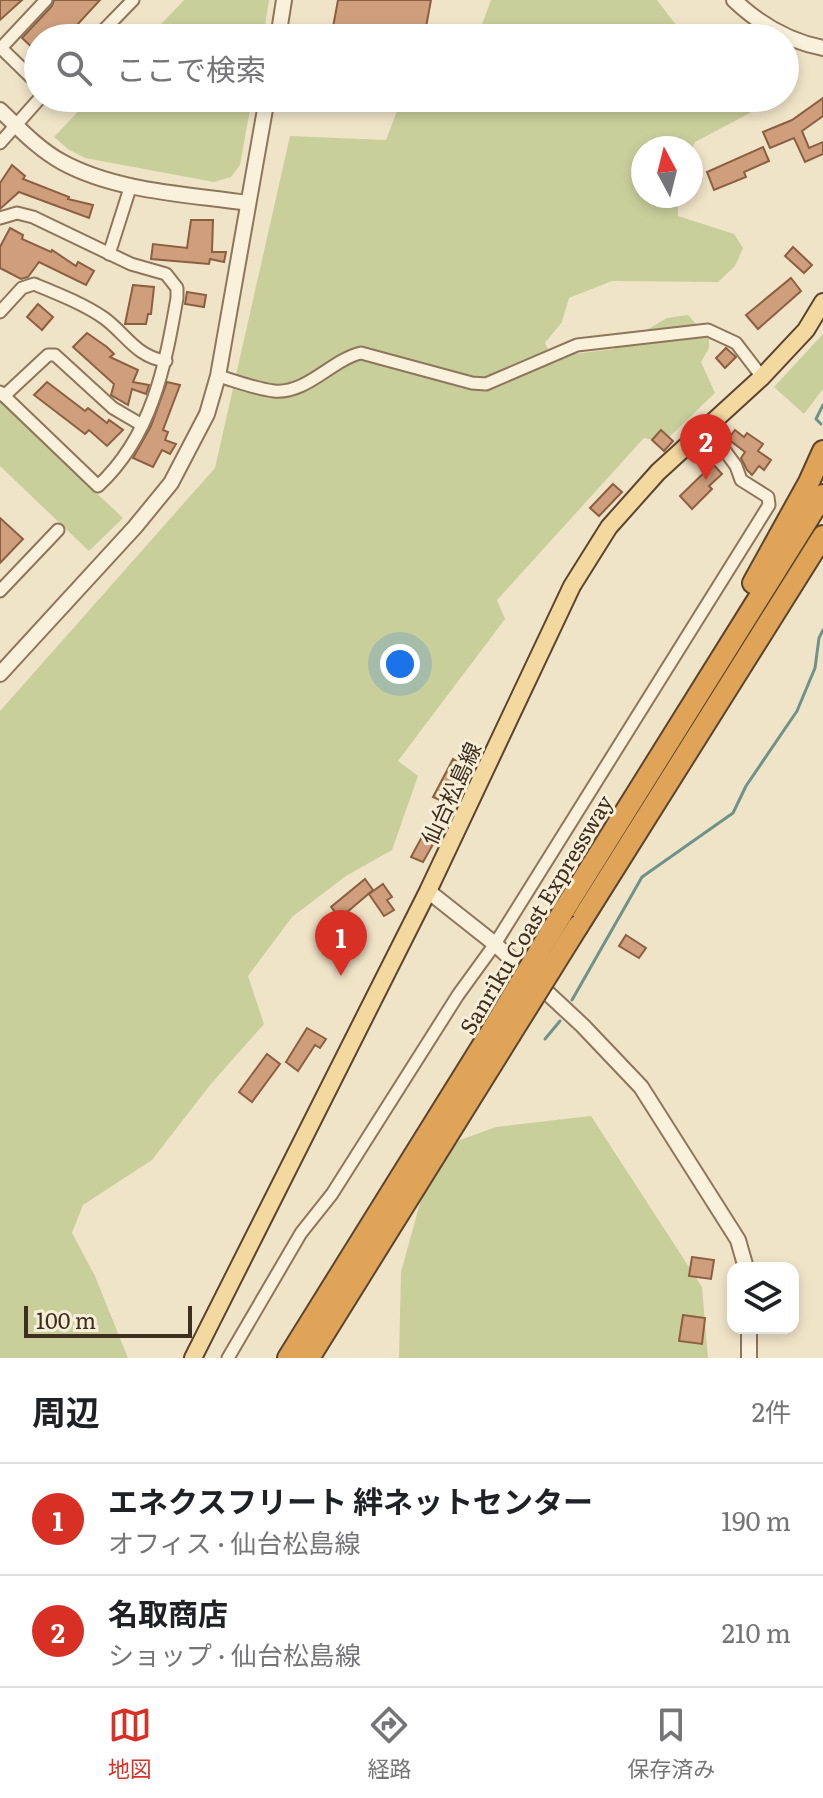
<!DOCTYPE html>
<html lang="ja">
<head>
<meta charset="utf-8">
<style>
	body { margin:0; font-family:Literata,"Noto Sans JP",serif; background:#f6f6f6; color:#202124 }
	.controls { position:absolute; right:24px; bottom:24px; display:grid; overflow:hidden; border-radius:16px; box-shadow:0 4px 12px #0003 }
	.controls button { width:72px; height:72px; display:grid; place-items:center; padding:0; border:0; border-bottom:2px solid #e0e0e0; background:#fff; color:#202124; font:40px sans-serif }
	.compass { position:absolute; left:631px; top:136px; width:72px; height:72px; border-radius:50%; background:#fff; box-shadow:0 4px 12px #0003; rotate:353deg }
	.scale { position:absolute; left:24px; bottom:20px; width:168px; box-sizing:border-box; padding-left:8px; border:4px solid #3d2e20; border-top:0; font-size:22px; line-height:28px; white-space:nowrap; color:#3d2e20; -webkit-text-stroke:6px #f7eed8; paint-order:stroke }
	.you { position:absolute; left:400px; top:664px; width:28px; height:28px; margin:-20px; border:6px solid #fff; border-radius:50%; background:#1a73e8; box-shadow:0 0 0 12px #1a73e833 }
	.badge { display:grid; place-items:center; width:52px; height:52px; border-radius:50%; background:#d93025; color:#fff; font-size:26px; font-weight:700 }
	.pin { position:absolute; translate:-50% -66px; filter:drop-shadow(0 2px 4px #0008) }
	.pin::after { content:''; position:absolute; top:42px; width:28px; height:24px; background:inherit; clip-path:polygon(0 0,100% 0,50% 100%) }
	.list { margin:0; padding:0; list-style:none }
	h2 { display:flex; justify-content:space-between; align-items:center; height:104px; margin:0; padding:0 32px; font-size:34px }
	h2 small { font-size:26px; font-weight:400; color:#757577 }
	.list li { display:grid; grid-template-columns:52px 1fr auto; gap:24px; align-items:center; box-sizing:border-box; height:112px; padding:0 32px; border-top:2px solid #e0e0e0 }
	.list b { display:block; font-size:30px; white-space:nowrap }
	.list p { margin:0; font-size:26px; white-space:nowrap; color:#757577 }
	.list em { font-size:26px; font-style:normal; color:#757577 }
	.icon { flex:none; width:44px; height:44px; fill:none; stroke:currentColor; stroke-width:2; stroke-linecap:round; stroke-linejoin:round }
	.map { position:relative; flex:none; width:823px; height:1358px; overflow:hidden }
	.search { position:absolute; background:#fff; box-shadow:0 4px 12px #0003; left:24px; right:24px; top:24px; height:88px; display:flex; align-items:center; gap:20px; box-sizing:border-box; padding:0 28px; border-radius:44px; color:#757577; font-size:30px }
	.sheet { height:328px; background:#fff }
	nav { display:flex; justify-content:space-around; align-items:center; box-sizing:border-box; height:112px; border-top:2px solid #e0e0e0; background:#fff; font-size:22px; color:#757577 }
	nav a { display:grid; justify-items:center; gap:4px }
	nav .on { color:#d93025 }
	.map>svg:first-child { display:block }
	.green { fill:#c9cf9b }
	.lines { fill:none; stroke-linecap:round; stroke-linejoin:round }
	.stream { stroke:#6f938a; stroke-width:3 }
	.building { fill:#cf9f7d; stroke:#8d5f41; stroke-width:2 }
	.minor-casing { stroke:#8d765c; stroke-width:15 }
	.tertiary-casing { stroke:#8d765c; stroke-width:18 }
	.primary-casing { stroke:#5b4430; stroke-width:20 }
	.motorway-casing { stroke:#5b4430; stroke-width:24 }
	.minor { stroke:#faf1dc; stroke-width:11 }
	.tertiary { stroke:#faf1dc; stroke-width:14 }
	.primary { stroke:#f3d9a0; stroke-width:16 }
	.motorway { stroke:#e0a458; stroke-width:20 }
	.motorway-bridge-casing { stroke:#5b4430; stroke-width:24; stroke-linecap:butt }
	.motorway-bridge { stroke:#e0a458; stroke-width:20 }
	.labels { text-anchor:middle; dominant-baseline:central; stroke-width:6; stroke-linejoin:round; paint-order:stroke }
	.street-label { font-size:22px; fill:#3d2e20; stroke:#f7eed8 }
</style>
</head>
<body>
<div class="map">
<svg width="823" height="1358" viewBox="0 0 823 1358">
	<rect width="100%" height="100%" fill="#f0e4c8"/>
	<!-- green -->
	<g class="green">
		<polygon points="184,0 269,0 263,38 148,38"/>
		<polygon points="491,0 657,0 686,38 477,38"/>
		<polygon points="91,98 252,98 240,165 231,177 214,182 85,158 68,149 54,137"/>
		<polygon points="402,98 763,98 767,104 695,142 691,151 691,148 643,148 643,196 678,196 678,216 734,234 743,248 735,266 718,282 612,281 569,298 562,322 545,343 555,363 573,354 614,349 667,318 688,315 709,338 709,348 701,362 715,393 664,442 644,438 497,600 505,619 398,761 418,776 392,850 346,876 292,917 248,976 264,1024 210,1085 152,1160 83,1205 72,1233 95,1276 128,1358 0,1358 0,711 215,468 290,136 386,140"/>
		<polygon points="823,334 823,389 804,414 774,387"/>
		<polygon points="0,402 123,518 89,551 0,466"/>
		<polygon points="591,1116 702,1287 708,1358 399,1358 401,1272 428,1174 452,1143 496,1127"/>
	</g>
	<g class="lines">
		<!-- stream -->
		<g class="stream">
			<polyline points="821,424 816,419 823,405"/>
			<polyline points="572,1000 642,877 733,813 746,786 797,711 815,668 819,638 823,630"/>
			<polyline points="545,1039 560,1021"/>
		</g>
	</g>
	<!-- building -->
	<g class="building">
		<polygon points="0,0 22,0 0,20"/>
		<polygon points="54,0 100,0 65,38 38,38 38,53 22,38 52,6"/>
		<polygon points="338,0 431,0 424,38 396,38 370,33 369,38 331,38"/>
		<polygon points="823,98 823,116 802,131 809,148 823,142 823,154 805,162 794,138 770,148 763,132 792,120"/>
		<polygon points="763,147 769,161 744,172 746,177 714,190 707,172"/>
		<polygon points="12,165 25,176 23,179 69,197 68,199 93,205 89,218 19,192 0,209 0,183"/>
		<polygon points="191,220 213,220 212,252 226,252 224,262 210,259 209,264 151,259 153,244 187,248"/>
		<polygon points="10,228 23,235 22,239 51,252 52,250 76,266 78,262 94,271 86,285 39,262 28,277 21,279 0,268 0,247"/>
		<polygon points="793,247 812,265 804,273 785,256"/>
		<polygon points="791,278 801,291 758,329 746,315"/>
		<polygon points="133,285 154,287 151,314 148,314 146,324 125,324"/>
		<polygon points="187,292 206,295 204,307 185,304"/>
		<polygon points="38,304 53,317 42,330 27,317"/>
		<polygon points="87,333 107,347 114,354 110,357 138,370 133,382 149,385 146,394 132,389 128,405 111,395 114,384 73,347"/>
		<polygon points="726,348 736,357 725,368 716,358"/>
		<polygon points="47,382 85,411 88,408 107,423 109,420 123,430 107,446 89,430 85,434 34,395"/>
		<polygon points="167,382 180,385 163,430 168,432 165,440 176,444 170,454 162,450 153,467 133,458 151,426"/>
		<polygon points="661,430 673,441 664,451 652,440"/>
		<polygon points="735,430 744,437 747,433 763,444 758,451 771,460 764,470 759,466 752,475 747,470 741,458 745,452 728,439"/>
		<polygon points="713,464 722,474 709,486 712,489 692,509 680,496"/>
		<polygon points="613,484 622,492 599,516 590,508"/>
		<polygon points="0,518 23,539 0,563"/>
		<polygon points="461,757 474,765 467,776 462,773 446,803 433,797 453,759 458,762"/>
		<polygon points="424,833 436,839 423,862 411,857"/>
		<polygon points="365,879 373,890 340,918 331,907"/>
		<polygon points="383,884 392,897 387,900 394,910 384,916 369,894"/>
		<polygon points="626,935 646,948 639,958 619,946"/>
		<polygon points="307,1028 326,1039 320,1048 315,1045 298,1071 286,1062"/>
		<polygon points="267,1054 280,1064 252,1102 239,1092"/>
		<polygon points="692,1257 714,1260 711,1279 689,1276"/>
		<polygon points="683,1315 705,1318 702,1344 679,1341"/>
	</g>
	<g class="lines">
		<!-- minor casing -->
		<g class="minor-casing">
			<g id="minor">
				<polyline points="96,38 133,0"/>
				<polyline points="38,84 1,48 46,0"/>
				<polyline points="0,143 40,98"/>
				<path d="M0,218L17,213L33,217L131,264L166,274L177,288V298C165,367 152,436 98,486L0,392"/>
				<polyline points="109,254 131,185"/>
				<path d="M0,312L22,288L34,284C56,293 84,304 104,318C126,334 136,357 166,361"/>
				<path d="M218,376C236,381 256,389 274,391C307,394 331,360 361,353L472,383L486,384L577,345L708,330L736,343L762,377"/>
				<polyline points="4,396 48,355 55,355 113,408 142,425"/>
				<polyline points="0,591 58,530"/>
				<polyline points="228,1358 301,1233 332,1194 458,995 495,944 769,505 768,497 741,480 736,466 707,426"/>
			</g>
		</g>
		<!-- tertiary casing -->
		<g class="tertiary-casing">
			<g id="tertiary">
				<path d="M734,0C759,24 788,41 823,48"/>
				<polyline points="278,38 284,0"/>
				<path d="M0,110C19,128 38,149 62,162C117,192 187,194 248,203"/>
				<polyline points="0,674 135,527 171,483 207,414 218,376 267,98"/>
				<polyline points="428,891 495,944 583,1026 641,1087 738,1240 746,1268"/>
				<polyline points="749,1328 749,1358"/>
			</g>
		</g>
		<!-- primary casing -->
		<g class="primary-casing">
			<polyline id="primary" points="193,1358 428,891 572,586 609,527 658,472 762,377 806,330 823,302"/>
		</g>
		<!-- motorway casing -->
		<g class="motorway-casing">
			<g id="motorway">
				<polyline points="753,583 809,482 823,451"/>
				<polyline points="564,910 823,495"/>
				<polyline points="578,926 823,536"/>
				<polyline points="288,1358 494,1027"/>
				<polyline points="309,1358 510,1035"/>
			</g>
		</g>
		<!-- minor -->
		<use href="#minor" class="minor"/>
		<!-- tertiary -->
		<use href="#tertiary" class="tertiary"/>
		<!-- primary -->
		<use href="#primary" class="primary"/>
		<!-- motorway -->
		<use href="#motorway" class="motorway"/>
		<!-- motorway-bridge casing -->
		<g class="motorway-bridge-casing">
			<g id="motorway-bridge">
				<polyline points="494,1027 564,910"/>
				<polyline points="510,1035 578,926"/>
			</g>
		</g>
		<!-- motorway-bridge -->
		<use href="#motorway-bridge" class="motorway-bridge"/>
	</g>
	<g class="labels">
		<!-- street labels -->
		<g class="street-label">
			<text transform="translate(450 793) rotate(-65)">仙台松島線</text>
			<text transform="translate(535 914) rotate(-59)">Sanriku Coast Expressway</text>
		</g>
	</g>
</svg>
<div class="controls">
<button><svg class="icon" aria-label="layers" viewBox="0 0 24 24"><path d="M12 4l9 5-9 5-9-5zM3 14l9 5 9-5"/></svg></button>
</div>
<svg class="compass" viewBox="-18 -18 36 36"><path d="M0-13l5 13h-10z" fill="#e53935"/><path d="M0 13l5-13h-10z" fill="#757577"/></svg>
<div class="scale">100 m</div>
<div class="you"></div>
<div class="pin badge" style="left:341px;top:976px">1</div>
<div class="pin badge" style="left:706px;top:480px">2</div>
<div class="search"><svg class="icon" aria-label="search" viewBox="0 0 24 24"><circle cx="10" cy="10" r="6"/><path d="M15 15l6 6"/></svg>ここで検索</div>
</div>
<section class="sheet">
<h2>周辺<small>2件</small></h2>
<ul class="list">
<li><span class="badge">1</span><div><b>エネクスフリート 絆ネットセンター</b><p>オフィス · 仙台松島線</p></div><em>190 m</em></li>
<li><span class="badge">2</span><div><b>名取商店</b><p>ショップ · 仙台松島線</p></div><em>210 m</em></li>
</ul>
</section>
<nav>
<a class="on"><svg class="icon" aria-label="map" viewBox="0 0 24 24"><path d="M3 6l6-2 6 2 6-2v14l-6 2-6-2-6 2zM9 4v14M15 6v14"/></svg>地図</a>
<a><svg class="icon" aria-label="directions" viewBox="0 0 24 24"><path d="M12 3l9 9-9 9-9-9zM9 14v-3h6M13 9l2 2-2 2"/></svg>経路</a>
<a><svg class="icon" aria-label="saved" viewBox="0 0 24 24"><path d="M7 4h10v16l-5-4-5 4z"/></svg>保存済み</a>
</nav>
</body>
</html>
